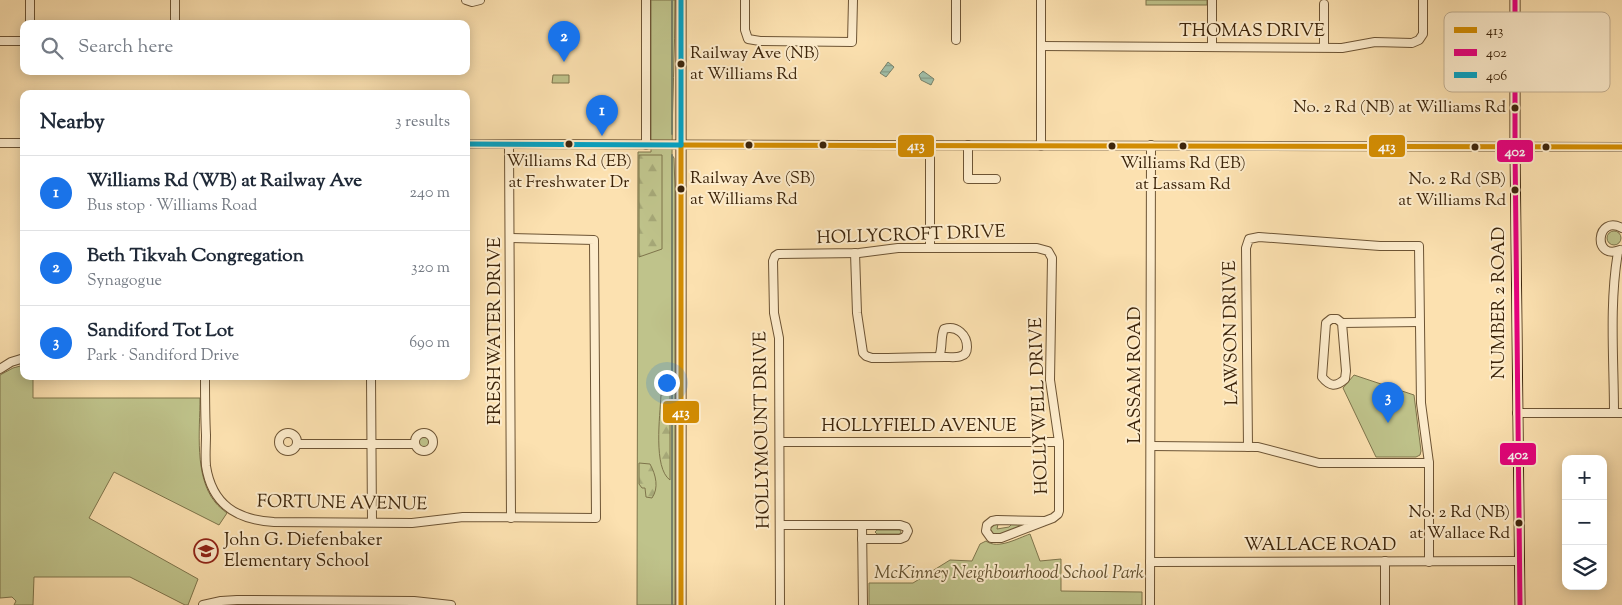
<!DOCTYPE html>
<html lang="en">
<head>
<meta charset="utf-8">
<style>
	body { margin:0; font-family:"Sorts Mill Goudy",serif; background:#f2f2f3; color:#1f2937 }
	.controls { position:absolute; right:15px; bottom:15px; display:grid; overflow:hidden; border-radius:10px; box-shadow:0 2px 12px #0003 }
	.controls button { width:45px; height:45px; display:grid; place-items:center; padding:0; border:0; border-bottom:1px solid #e0e1e3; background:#fff; color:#1f2937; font:25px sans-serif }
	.you { position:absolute; left:666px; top:382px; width:18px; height:18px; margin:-12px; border:4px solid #fff; border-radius:50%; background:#1a73e8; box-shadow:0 0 0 8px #1a73e833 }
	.badge { display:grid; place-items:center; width:32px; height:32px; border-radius:50%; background:#1a73e8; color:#fff; font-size:16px; font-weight:700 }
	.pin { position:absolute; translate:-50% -41px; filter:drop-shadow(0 1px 2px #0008) }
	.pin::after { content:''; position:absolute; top:26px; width:18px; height:15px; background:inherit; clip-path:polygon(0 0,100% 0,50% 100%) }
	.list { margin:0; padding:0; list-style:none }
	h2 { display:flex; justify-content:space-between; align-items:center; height:65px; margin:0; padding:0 20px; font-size:21px }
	h2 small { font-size:16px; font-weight:400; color:#747a83 }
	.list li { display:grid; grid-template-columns:32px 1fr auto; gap:15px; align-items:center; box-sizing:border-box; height:75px; padding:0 20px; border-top:1px solid #e0e1e3 }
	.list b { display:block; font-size:19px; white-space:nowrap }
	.list p { margin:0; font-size:16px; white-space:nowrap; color:#747a83 }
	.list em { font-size:16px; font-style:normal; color:#747a83 }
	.icon { flex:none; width:28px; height:28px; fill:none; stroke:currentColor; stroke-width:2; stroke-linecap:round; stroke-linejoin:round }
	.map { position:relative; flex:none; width:1622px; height:605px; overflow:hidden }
	.search { position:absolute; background:#fff; box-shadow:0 2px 12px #0003; left:20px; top:20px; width:450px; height:55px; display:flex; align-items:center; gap:12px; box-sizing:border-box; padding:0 18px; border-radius:10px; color:#747a83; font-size:19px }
	.panel { position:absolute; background:#fff; box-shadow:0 2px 12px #0003; left:20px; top:90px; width:450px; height:290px; border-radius:10px }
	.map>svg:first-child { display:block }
	.green { fill:#bfc38b; stroke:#7e744b }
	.forest { fill:url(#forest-firs); stroke:#7e744b }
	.water { fill:url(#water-rules); stroke:#788169 }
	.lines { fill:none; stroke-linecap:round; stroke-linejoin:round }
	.stream { stroke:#788169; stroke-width:2 }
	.minor-casing { stroke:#6d5434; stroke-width:10 }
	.major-casing { stroke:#3d250b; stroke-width:11 }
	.minor { stroke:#fdeccc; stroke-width:8 }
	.major { stroke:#fce1b0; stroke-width:9 }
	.bus-1-casing { stroke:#fdeccc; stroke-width:9 }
	.bus-2-casing { stroke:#fdeccc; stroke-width:9 }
	.bus-3-casing { stroke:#fdeccc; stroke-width:9 }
	.bus-1 { stroke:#d28c02; stroke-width:5 }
	.bus-2 { stroke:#e5007d; stroke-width:5 }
	.bus-3 { stroke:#03a2c4; stroke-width:5 }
	.bus-dot { fill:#3d250b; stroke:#fdeccc; stroke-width:2 }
	.labels { text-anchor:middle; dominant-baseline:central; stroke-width:4; stroke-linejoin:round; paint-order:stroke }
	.bus-label { font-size:17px; fill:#3d250b; stroke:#fdeccc; text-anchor:end }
	.street-label { font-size:18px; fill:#3d250b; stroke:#fdeccc }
	.poi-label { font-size:18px; fill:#3d250b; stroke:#fdeccc; text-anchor:start }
	.park-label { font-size:18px; font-style:italic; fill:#5e4c2b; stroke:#fdeccc }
	.key { fill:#fdeccc; stroke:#c3b092; stroke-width:1 }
	.key-label { font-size:14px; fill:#3d250b }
	.line-badge { stroke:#fdeccc; stroke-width:2 }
	.badge-label { font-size:14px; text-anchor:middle; font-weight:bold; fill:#fff }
</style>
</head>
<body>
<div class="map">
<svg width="1622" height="605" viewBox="0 0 1622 605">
	<defs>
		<pattern id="forest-firs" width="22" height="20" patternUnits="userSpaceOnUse" patternTransform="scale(1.25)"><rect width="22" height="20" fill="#bfc38b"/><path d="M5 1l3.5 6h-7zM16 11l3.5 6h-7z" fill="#a5a777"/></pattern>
		<pattern id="water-rules" width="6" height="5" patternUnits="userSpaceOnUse" patternTransform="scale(1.25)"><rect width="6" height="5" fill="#a0bea8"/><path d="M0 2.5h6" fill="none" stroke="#849a87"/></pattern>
	</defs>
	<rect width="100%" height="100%" fill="#fce1b0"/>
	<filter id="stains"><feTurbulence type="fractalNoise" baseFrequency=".004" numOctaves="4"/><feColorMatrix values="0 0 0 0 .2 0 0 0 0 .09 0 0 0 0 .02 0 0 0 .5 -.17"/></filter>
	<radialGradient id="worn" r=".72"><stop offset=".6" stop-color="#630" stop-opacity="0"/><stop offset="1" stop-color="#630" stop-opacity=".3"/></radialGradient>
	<!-- green -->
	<g class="green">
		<path d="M651,0H675C675,52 672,103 672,155L674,158L675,189V605H637L638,152H651Z"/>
		<rect x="1146" y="0" width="61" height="5"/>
		<polygon points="553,75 569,75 569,83 552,83"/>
		<circle cx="1614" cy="238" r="7"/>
		<path d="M24,365V376H33V398H200C200,430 194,476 215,502C218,506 223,510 227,513L219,525L114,472L89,518L198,579L188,605H185L130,577H34L33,605H14L16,601L12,597L0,598V375L13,368Z"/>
		<polygon points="1354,375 1414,395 1421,451 1420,455 1416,457 1376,457 1343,388"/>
		<circle cx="424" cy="442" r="6"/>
		<path d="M998,524L997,529L1009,527L1012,524H1027L1004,533L993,535C990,531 989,529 992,525Z"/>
		<polygon points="877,530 900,530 901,532 900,534 877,534 875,532"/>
		<path d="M1030,534L1040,561L1061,559V591L1142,592V605H869V583H913L950,560L972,561L980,544L986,541C998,550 1018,538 1030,534Z"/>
	</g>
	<!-- forest -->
	<g class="forest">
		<polygon points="639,155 662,155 662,249 639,257"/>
		<path d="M670,394V480C653,468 660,416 661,395Z"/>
		<path d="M639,463L650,464C656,475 659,488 652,498L646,497L645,488H642L639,484Z"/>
	</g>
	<!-- water -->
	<g class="water">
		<polygon points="888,62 894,67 886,77 880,73"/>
		<polygon points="923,71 934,79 931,85 921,80 919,75"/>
	</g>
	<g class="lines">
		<!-- stream -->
		<g class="stream">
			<polyline points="672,0 672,134"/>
			<polyline points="672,155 672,605"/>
		</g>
		<!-- minor casing -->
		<g class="minor-casing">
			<g id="minor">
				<polyline points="466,0 472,2 480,0"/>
				<polyline points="646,0 646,145"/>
				<polyline points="745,0 745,30 748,39 760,41 852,42 853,0"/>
				<polyline points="30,24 30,0"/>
				<polyline points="175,24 175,0"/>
				<polyline points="956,40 956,0"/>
				<polyline points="0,41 24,41"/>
				<polyline points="1041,46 1342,48 1375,42 1412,43 1419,40 1423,34 1423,0"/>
				<polyline points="1212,47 1212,0"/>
				<polyline points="1324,47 1324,4"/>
				<polyline points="0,143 24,143"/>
				<polyline points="466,144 1622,147"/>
				<polyline points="509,144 511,518"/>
				<polyline points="930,145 930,247"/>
				<polyline points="968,145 968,179 996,179"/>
				<polyline points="1041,146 1041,0"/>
				<path d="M1620,250C1592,261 1596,214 1622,228"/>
				<path d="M855,253L857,313L863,353L866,356L872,358C897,358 922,357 946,357C951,357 957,358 961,356C966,355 967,351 967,347C967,335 957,325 944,329C940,338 943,348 939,357"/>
				<path d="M1342,323L1346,371L1345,379C1336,387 1330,387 1322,377L1326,323L1331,319H1337L1342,323L1419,322"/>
				<polyline points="0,369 11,362 24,358"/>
				<path d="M205,376C205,396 205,415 206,435C206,445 205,456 206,466C212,505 237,520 274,522L412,523L463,517L596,518L594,240L511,238"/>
				<polyline points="371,376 372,522"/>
				<polyline points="1517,413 1622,413"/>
				<path d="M1614,413C1614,361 1609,304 1618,252"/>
				<circle cx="424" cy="442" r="9"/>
				<circle cx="288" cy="442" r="9"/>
				<polyline points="780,442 1059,442"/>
				<polyline points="297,444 415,444"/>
				<polyline points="1151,446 1258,447 1319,463 1429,463"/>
				<polyline points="1248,447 1246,248 1249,239 1259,237 1380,246 1419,246 1421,403 1429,463 1429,562"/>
				<polyline points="780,525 862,525 863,605"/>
				<polyline points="862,525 900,525 906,527 908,531 905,537 900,539 862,539"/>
				<polyline points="1150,562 1520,561"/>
				<polyline points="203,605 221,601 237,600 414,601 451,605"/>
				<polyline points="780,605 779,338 774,313 773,261 775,256 778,254 859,253 898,248 1037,248 1048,251 1052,258 1050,380 1059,442 1059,511 1058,514 1053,518 1001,538 991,538 986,531 987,525 992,521 997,520 1045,521"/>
				<polyline points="1150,605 1151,145"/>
				<polyline points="1385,605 1385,561"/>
			</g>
		</g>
		<!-- major casing -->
		<g class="major-casing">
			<g id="major">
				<polyline points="1515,0 1515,147 1520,605"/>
				<polyline points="681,605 681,0"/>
			</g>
		</g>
		<!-- minor -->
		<use href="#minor" class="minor"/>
		<!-- major -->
		<use href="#major" class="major"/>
		<!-- bus-1 casing -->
		<g class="bus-1-casing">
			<g id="bus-1">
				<polyline points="681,145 1622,147"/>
				<polyline points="681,145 681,605"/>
			</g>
		</g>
		<!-- bus-2 casing -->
		<g class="bus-2-casing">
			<polyline id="bus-2" points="1515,0 1515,147 1520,605"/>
		</g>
		<!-- bus-3 casing -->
		<g class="bus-3-casing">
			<g id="bus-3">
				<polyline points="681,0 681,145"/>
				<polyline points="466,144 681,145"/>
			</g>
		</g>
		<!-- bus-1 -->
		<use href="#bus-1" class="bus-1"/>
		<!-- bus-2 -->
		<use href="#bus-2" class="bus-2"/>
		<!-- bus-3 -->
		<use href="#bus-3" class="bus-3"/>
	</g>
	<!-- icons -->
	<defs>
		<g id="school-ring" transform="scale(1.25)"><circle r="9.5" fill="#fdeccc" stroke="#8f2418" stroke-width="1.5"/><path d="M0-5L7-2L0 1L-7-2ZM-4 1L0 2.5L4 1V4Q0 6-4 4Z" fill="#8f2418"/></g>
	</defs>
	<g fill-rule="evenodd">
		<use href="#school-ring" x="206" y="551"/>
	</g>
	<!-- markers -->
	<g class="bus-dot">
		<circle cx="681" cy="64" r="4.5"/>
		<circle cx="1515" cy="108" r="4.5"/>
		<circle cx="569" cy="144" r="4.5"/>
		<circle cx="749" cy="145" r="4.5"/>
		<circle cx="823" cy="145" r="4.5"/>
		<circle cx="1112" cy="146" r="4.5"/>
		<circle cx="1183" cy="146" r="4.5"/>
		<circle cx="1475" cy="147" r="4.5"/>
		<circle cx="1546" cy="147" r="4.5"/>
		<circle cx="681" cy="189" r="4.5"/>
		<circle cx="1515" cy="190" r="4.5"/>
		<circle cx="1519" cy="523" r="4.5"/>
	</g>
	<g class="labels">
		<!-- bus labels -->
		<g class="bus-label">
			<text x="690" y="54" text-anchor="start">Railway Ave (NB)<tspan x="690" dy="21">at Williams Rd</tspan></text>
			<text x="1506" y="108">No. 2 Rd (NB) at Williams Rd</text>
			<text x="569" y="162" text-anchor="middle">Williams Rd (EB)<tspan x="569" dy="21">at Freshwater Dr</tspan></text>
			<text x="1183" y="164" text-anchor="middle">Williams Rd (EB)<tspan x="1183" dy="21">at Lassam Rd</tspan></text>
			<text x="690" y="179" text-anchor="start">Railway Ave (SB)<tspan x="690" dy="21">at Williams Rd</tspan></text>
			<text x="1506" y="180">No. 2 Rd (SB)<tspan x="1506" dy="21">at Williams Rd</tspan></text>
			<text x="1510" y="513">No. 2 Rd (NB)<tspan x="1510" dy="21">at Wallace Rd</tspan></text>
		</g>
		<!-- street labels -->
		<g class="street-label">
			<text x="1252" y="32">THOMAS DRIVE</text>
			<text transform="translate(911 236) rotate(-2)">HOLLYCROFT DRIVE</text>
			<text transform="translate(1500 303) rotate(-90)">NUMBER 2 ROAD</text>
			<text transform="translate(496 331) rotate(-90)">FRESHWATER DRIVE</text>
			<text transform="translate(1232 333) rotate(-91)">LAWSON DRIVE</text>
			<text transform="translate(1136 375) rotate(-90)">LASSAM ROAD</text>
			<text transform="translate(1040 406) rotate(-92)">HOLLYWELL DRIVE</text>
			<text x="919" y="427">HOLLYFIELD AVENUE</text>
			<text transform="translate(763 430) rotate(-91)">HOLLYMOUNT DRIVE</text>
			<text transform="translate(342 504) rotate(1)">FORTUNE AVENUE</text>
			<text x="1320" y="546">WALLACE ROAD</text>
		</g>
		<!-- poi labels -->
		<g class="poi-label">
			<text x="224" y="541">John G. Diefenbaker<tspan x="224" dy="21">Elementary School</tspan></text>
		</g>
		<!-- park labels -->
		<g class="park-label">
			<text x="1009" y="574">McKinney Neighbourhood School Park</text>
		</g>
	</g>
	<!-- legend -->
	<rect x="1444" y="12" width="166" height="80" rx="8" class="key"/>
	<rect x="1454" y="27" width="23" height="6" fill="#d28c02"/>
	<rect x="1454" y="49" width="23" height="7" fill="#e5007d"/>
	<rect x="1454" y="72" width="23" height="6" fill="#03a2c4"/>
	<g class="key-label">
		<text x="1486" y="35">413</text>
		<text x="1486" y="57">402</text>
		<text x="1486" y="80">406</text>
	</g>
	<g class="line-badge">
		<rect x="897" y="134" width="38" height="24" rx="5" fill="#d28c02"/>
		<rect x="1368" y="134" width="38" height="24" rx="5" fill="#d28c02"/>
		<rect x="1496" y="139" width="38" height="24" rx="5" fill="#e5007d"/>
		<rect x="662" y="400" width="38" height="24" rx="5" fill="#d28c02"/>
		<rect x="1499" y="442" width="38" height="24" rx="5" fill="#e5007d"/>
	</g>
	<g class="badge-label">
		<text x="916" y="150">413</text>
		<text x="1387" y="151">413</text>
		<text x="1515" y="156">402</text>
		<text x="681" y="417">413</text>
		<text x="1518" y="459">402</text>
	</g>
	<rect width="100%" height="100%" filter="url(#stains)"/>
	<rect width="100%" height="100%" fill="url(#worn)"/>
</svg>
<div class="controls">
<button>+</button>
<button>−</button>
<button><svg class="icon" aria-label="layers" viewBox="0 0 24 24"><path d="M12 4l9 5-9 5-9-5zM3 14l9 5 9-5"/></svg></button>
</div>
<div class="you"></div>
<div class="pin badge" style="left:602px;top:136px">1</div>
<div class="pin badge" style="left:564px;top:62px">2</div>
<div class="pin badge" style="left:1388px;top:423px">3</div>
<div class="search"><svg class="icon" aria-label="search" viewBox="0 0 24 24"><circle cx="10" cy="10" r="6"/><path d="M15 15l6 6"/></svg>Search here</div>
<section class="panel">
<h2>Nearby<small>3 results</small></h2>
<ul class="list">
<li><span class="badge">1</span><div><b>Williams Rd (WB) at Railway Ave</b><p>Bus stop · Williams Road</p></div><em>240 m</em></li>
<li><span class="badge">2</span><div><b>Beth Tikvah Congregation</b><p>Synagogue</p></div><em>320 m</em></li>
<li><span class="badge">3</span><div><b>Sandiford Tot Lot</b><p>Park · Sandiford Drive</p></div><em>690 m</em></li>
</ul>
</section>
</div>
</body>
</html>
